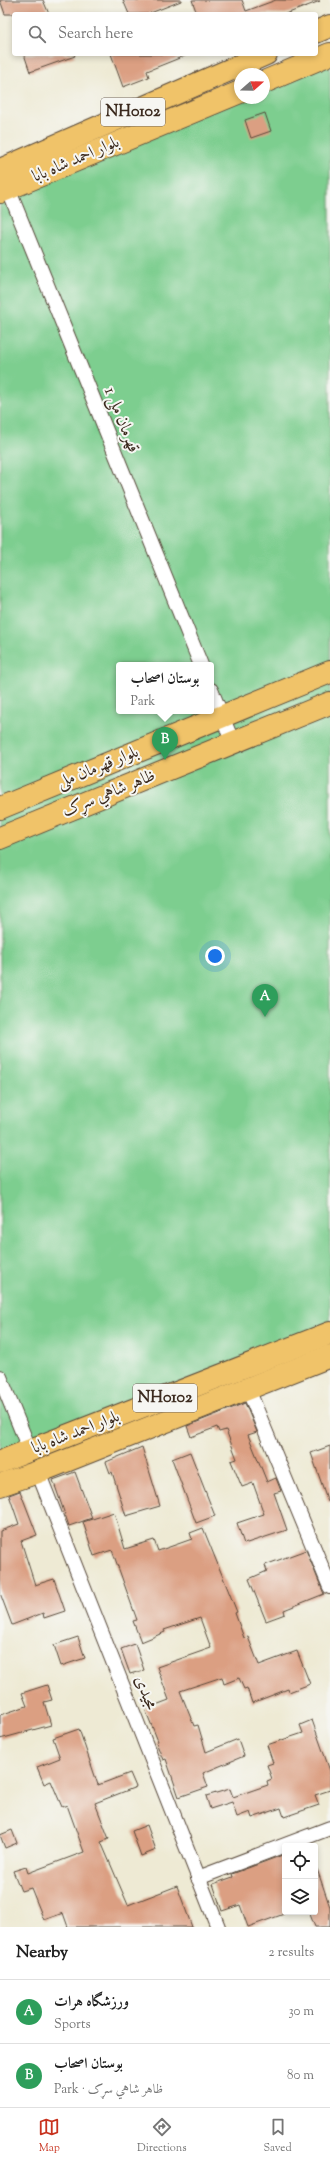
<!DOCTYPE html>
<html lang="en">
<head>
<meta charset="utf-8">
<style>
	body { margin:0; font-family:"Sorts Mill Goudy",Amiri,serif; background:#f2f2f2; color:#222 }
	.controls { position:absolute; right:12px; bottom:12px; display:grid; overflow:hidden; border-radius:4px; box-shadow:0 2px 6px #0003 }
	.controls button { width:36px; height:36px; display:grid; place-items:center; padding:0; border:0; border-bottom:1px solid #e0e0e0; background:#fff; color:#222; font:20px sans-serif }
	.compass { position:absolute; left:234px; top:68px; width:36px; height:36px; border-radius:50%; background:#fff; box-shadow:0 2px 6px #0003; rotate:70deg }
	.you { position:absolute; left:215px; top:956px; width:14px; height:14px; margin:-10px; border:3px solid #fff; border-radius:50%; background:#1a73e8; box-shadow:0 0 0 6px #1a73e833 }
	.badge { display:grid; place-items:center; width:26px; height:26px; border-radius:50%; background:#c8321e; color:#fff; font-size:13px; font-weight:700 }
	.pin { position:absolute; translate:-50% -33px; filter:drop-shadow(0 1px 2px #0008) }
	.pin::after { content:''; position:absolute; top:21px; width:14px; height:12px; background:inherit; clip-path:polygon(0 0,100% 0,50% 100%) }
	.popup { position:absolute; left:116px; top:662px; width:98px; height:52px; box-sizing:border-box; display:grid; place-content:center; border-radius:4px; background:#fff; filter:drop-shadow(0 1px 3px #0005); font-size:13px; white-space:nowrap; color:#767676 }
	.popup b { font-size:15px; color:#222 }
	.popup::after { content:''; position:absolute; left:50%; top:100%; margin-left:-8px; border:8px solid transparent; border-top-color:#fff }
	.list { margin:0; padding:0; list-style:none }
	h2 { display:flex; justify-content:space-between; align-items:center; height:52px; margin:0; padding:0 16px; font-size:17px }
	h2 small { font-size:13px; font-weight:400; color:#767676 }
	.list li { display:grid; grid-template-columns:26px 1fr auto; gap:12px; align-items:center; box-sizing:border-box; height:64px; padding:0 16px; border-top:1px solid #e0e0e0 }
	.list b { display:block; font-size:15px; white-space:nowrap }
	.list p { margin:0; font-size:13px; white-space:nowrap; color:#767676 }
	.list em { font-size:13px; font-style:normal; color:#767676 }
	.icon { flex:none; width:22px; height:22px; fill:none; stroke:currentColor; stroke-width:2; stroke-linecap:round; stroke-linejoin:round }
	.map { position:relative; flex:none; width:330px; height:1927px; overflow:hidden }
	.search { position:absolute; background:#fff; box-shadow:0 2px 6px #0003; left:12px; right:12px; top:12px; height:44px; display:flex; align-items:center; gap:10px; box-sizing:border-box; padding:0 14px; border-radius:4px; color:#767676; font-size:15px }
	.sheet { height:180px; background:#fff }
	nav { display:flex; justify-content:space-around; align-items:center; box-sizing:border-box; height:56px; border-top:1px solid #e0e0e0; background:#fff; font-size:11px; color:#767676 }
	nav a { display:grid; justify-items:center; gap:2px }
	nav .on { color:#c8321e }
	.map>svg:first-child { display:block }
	.park { fill:#7dce8f; stroke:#5c7c56; fill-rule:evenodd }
	.building { fill:#db9f82 }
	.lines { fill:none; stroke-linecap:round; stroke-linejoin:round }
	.street-casing { stroke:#564739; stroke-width:16 }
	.primary-casing { stroke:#564739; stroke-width:24 }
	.highway-casing { stroke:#564739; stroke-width:24 }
	.street { stroke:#fff; stroke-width:14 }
	.primary { stroke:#f0c369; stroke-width:22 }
	.highway { stroke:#f0c369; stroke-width:22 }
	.labels { text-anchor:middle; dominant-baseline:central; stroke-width:4; stroke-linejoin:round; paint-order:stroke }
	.shield { fill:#f6f6f2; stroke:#73675e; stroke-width:1 }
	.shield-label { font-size:16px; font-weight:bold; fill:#3b2a1e }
	.street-label { font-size:17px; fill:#3b2a1e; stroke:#f6f6f2 }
</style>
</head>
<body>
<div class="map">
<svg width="330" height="1927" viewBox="0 0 330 1927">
	<rect width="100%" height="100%" fill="#f6f6f2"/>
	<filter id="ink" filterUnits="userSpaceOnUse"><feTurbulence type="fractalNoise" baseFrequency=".025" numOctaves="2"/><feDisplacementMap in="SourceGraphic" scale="8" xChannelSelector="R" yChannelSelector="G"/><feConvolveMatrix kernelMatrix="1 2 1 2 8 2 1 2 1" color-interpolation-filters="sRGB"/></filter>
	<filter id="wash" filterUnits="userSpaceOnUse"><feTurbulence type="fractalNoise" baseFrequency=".012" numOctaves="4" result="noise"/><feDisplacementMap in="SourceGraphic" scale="16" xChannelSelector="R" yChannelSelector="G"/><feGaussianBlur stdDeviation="0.9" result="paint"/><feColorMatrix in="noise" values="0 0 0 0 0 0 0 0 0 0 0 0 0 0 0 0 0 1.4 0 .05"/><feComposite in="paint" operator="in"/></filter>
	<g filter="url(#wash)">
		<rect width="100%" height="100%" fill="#eeead4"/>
		<!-- park -->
		<path class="park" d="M330,63V1324L0,1456V196L243,98H264V89ZM119,665H211V711H119Z"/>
		<g id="blocks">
			<!-- building -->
			<g class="building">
				<polygon points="0,0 43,0 49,14 5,14"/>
				<polygon points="123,0 181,0 181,1 148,14 129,14"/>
				<polygon points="192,0 242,0 246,11 276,0 320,1 286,14 197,14"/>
				<polygon points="24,54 74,54 75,56 30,72"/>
				<polygon points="111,54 187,54 187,55 147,71 149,77 123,87"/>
				<polygon points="265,113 271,131 251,138 245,120"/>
				<polygon points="245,1403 257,1432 248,1435 267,1482 276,1478 281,1491 274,1493 287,1530 244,1544 237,1523 264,1514 253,1483 242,1487 231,1461 237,1459 226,1430 219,1432 217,1427 191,1437 187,1426"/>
				<polygon points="330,1446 330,1502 328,1502 311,1453"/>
				<polygon points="142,1447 160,1506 126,1516 112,1472 110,1473 106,1462"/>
				<polygon points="190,1452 215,1516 196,1523 172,1459"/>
				<polygon points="75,1472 92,1518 69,1526 53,1480"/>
				<polygon points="20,1491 37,1535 21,1541 35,1585 54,1579 65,1611 44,1618 43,1613 12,1625 0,1593 0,1531 19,1524 9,1495"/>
				<polygon points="114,1512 125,1549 154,1540 158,1551 192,1539 190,1533 203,1528 237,1612 235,1613 244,1638 248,1637 259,1665 297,1651 310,1684 289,1692 288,1689 252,1703 247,1688 244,1689 239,1678 224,1684 222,1677 180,1691 194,1726 198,1725 206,1752 238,1739 244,1756 203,1773 208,1787 179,1797 166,1759 163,1760 156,1742 158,1741 145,1709 169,1700 157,1667 211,1648 200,1618 164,1630 165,1632 141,1642 133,1621 137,1620 112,1550 94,1556 83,1522"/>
				<polygon points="306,1550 324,1594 284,1610 285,1614 266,1621 249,1579 267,1571 265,1565"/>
				<polygon points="78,1637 85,1658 61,1666 54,1645"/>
				<polygon points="135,1644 144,1670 130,1674 121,1649"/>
				<polygon points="47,1685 52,1700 44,1702 51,1725 0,1739 0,1715 27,1706 22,1693"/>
				<polygon points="312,1720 330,1771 330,1790 315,1795 319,1805 284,1817 281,1808 252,1818 250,1812 237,1817 232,1802 210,1809 206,1796 230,1789 233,1797 268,1785 267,1781 272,1779 267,1765 273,1763 267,1745 303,1733 300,1725"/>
				<polygon points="79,1729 98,1785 130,1773 136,1787 95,1803 109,1839 101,1842 128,1905 177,1886 192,1927 68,1927 63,1913 44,1920 31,1888 21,1891 13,1871 26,1867 28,1873 84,1852 67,1805 62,1807 51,1781 44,1784 37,1767 60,1758 53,1738"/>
				<polygon points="147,1825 156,1850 141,1856 132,1831"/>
				<polygon points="12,1830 17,1843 5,1848 0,1835"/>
				<polygon points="285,1854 285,1905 282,1907 284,1914 248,1927 240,1905 222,1911 213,1884 233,1877 232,1874"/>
				<polygon points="315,1869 317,1869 330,1907 330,1927 315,1927 309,1912 315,1912"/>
			</g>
		</g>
	</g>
	<g filter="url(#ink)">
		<use href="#blocks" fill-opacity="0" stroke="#564739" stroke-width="1"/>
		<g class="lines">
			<!-- street casing -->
			<g class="street-casing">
				<g id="street">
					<polyline points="5,181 201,665"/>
					<polyline points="211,690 233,743"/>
					<polyline points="0,1377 30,1451"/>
					<polyline points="248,1389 330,1587"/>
					<polyline points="38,1472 218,1927"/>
					<polyline points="198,1878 330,1828"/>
				</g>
			</g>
			<!-- primary casing -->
			<g class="primary-casing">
				<g id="primary">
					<polyline points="0,808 330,672"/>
					<polyline points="0,838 330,703"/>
				</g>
			</g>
			<!-- highway casing -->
			<g class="highway-casing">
				<g id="highway">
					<polyline points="316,32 330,26"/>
					<polyline points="264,82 330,54"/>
					<polyline points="0,170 266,54"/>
					<polyline points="0,192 240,92"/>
					<polyline points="0,1462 330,1333"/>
					<polyline points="0,1485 38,1472 330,1356"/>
				</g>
			</g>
			<!-- street -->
			<use href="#street" class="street"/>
			<!-- primary -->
			<use href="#primary" class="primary"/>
			<!-- highway -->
			<use href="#highway" class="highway"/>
		</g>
	</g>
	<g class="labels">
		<!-- shield labels -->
		<g class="shield">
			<rect x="101" y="98" width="64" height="28" rx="3"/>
			<rect x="133" y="1384" width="64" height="28" rx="3"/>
		</g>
		<g class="shield-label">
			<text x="133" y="112">NH0102</text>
			<text x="165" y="1398">NH0102</text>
		</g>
		<!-- street labels -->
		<g class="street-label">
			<text transform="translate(76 160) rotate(-23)">بلوار احمد شاه بابا</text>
			<text transform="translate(121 420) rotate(68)">قهرمان ملی 1</text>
			<text transform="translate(98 768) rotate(-22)">بلوار قهرمان ملی</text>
			<text transform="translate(109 794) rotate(-22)">ظاهر شاهي سړک</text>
			<text transform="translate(76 1433) rotate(-21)">بلوار احمد شاه بابا</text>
			<text transform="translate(145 1693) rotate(69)">مجیدی</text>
		</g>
	</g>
</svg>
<div class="controls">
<button><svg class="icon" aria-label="locate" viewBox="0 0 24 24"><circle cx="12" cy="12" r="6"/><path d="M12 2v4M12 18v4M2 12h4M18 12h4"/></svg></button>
<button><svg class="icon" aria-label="layers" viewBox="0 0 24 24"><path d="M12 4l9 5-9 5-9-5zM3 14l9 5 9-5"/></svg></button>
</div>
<svg class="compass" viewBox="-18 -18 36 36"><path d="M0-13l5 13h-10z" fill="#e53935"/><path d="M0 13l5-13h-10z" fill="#767676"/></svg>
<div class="you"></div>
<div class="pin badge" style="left:265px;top:1017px;background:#2e9e5b">A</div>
<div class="pin badge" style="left:165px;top:760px;background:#2e9e5b">B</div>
<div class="popup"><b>بوستان اصحاب</b>Park</div>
<div class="search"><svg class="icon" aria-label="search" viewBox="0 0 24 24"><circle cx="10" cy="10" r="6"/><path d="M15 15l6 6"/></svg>Search here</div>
</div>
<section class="sheet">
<h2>Nearby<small>2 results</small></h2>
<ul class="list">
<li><span class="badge" style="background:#2e9e5b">A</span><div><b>ورزشگاه هرات</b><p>Sports</p></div><em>30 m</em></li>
<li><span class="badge" style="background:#2e9e5b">B</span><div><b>بوستان اصحاب</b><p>Park · ظاهر شاهي سړک</p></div><em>80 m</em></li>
</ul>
</section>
<nav>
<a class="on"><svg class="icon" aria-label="map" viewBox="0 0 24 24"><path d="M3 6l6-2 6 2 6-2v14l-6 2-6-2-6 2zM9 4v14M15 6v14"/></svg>Map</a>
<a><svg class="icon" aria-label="directions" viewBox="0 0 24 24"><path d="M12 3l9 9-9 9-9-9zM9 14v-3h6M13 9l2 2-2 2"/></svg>Directions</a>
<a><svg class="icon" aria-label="saved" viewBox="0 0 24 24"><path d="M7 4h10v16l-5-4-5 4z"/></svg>Saved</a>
</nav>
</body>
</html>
